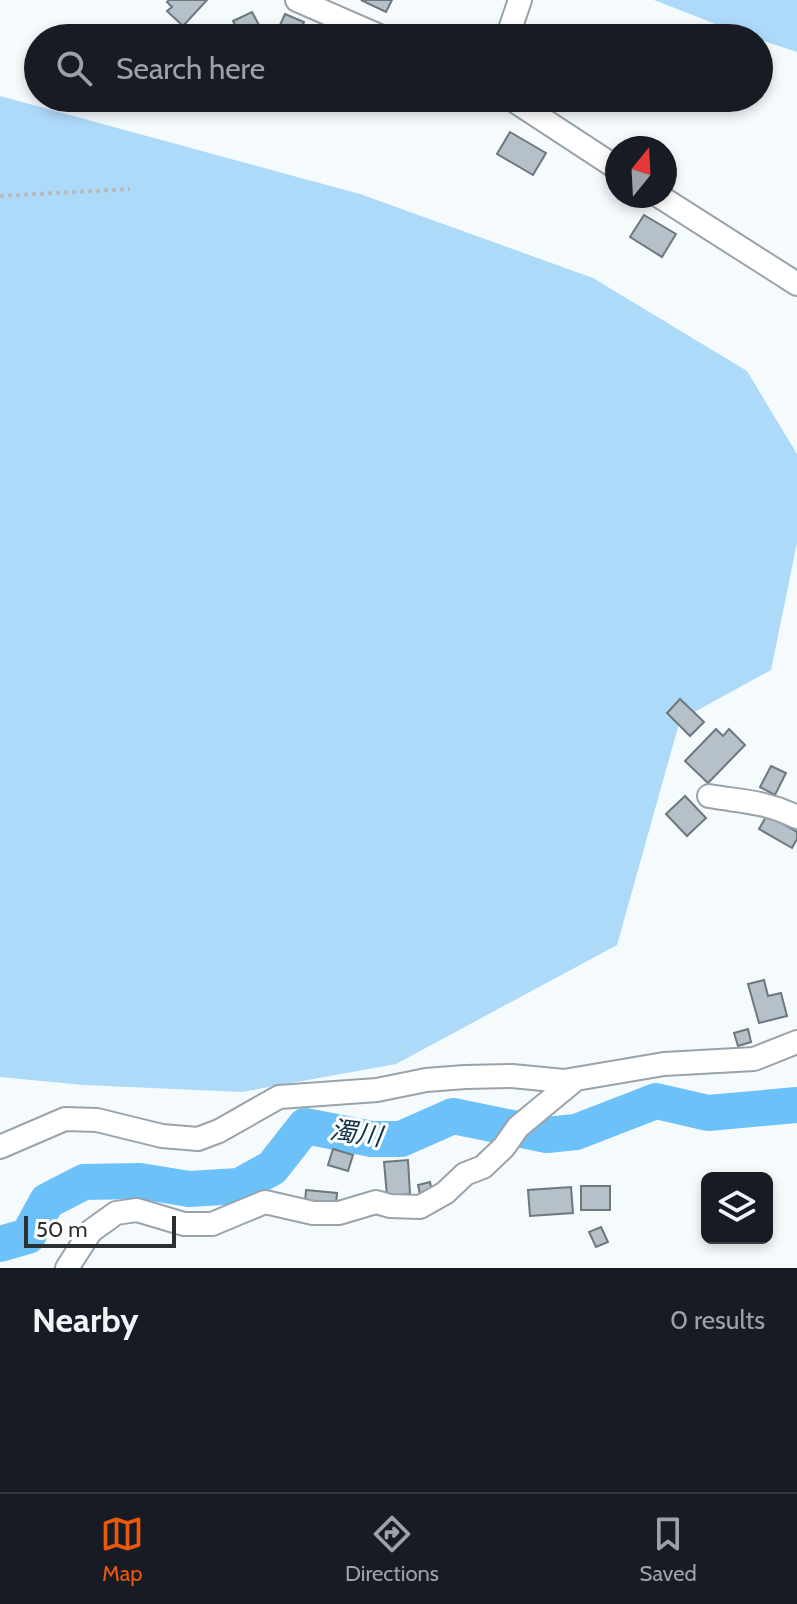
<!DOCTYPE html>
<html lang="en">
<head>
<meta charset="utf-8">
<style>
	body { margin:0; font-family:Cabin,"Noto Sans JP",sans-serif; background:#242831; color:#f1f3f6 }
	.controls { position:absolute; right:24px; bottom:24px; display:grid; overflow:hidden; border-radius:12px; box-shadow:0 4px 12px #0003 }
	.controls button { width:72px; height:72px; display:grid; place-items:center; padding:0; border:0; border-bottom:2px solid #363941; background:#171b24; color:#f1f3f6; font:40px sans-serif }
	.compass { position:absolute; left:605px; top:136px; width:72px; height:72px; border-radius:50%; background:#171b24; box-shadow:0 4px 12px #0003; rotate:18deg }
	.scale { position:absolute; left:24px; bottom:20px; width:152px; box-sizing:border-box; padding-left:8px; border:4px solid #2c3033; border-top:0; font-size:22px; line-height:28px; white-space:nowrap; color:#2c3033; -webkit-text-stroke:6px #fff; paint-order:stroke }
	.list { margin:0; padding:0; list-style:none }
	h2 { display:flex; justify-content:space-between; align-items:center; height:104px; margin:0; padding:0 32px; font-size:34px }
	h2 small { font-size:26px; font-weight:400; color:#9ea1a6 }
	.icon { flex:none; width:44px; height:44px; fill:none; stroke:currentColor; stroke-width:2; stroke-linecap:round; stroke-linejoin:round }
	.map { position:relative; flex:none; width:797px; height:1268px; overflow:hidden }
	.search { position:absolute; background:#171b24; box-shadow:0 4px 12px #0003; left:24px; right:24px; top:24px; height:88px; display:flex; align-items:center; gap:20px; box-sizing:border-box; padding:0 28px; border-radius:44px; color:#9ea1a6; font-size:30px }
	.sheet { height:224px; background:#171b24 }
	nav { display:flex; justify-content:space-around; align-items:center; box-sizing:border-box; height:112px; border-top:2px solid #363941; background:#171b24; font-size:22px; color:#9ea1a6 }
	nav a { display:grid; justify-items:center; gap:4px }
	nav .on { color:#ea580c }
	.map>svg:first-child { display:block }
	.green { fill:#aedafa }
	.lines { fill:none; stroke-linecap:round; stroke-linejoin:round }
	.river { stroke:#6dc1f9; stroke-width:36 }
	.building { fill:#b5c0c9; stroke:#6c777e; stroke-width:2 }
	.street-casing { stroke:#98a3ab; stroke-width:26 }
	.path { stroke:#b6bbbe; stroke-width:4; stroke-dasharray:4 4; stroke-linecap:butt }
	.street { stroke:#fff; stroke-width:22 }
	.labels { text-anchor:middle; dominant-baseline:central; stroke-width:6; stroke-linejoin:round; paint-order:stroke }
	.water-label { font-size:26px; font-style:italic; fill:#0f344b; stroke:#fff }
</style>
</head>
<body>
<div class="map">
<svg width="797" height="1268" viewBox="0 0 797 1268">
	<rect width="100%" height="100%" fill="#f5fafd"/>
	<!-- green -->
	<g class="green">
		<polygon points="654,0 797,0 797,52 736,32"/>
		<polygon points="0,96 360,194 593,278 747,371 797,454 797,543 771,670 680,720 617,945 396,1064 242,1092 83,1085 0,1077"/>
	</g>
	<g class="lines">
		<!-- river -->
		<polyline class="river" points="0,1244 28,1236 47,1201 84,1182 140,1181 189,1189 239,1186 272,1168 305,1126 372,1139 401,1139 453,1116 547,1135 576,1132 656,1101 708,1113 797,1105"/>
	</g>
	<!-- building -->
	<g class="building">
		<polygon points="169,0 207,0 183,26 167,11 172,7 167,2"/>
		<polygon points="361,0 392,0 386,12"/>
		<polygon points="252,12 260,27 241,36 233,21"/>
		<polygon points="285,14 304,22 300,32 280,25"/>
		<polygon points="269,28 277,38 255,38"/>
		<polygon points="510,132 546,153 533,175 497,154"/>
		<polygon points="644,215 676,234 662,257 630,237"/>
		<polygon points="680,699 704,722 690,736 667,713"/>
		<polygon points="716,729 723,736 729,729 745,745 708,783 685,761"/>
		<polygon points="771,766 786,773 775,795 760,787"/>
		<polygon points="685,796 706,818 687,836 666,814"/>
		<polygon points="767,815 797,832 797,839 792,848 759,829"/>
		<polygon points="764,980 768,996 781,993 787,1016 759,1023 748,984"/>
		<polygon points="748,1029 751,1042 738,1046 734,1033"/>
		<polygon points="333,1149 353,1155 348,1171 328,1165"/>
		<polygon points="408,1160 410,1194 387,1196 384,1162"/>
		<polygon points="430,1182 432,1192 420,1194 418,1185"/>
		<rect x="581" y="1186" width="29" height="24"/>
		<polygon points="571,1187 573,1213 530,1216 528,1190"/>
		<polygon points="306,1190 337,1193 336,1205 305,1202"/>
		<polygon points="601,1227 608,1242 596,1247 589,1232"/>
	</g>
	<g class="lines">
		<!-- street casing -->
		<g class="street-casing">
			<g id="street">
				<polyline points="297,0 384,38"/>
				<polyline points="507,38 520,0"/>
				<polyline points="510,98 617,168"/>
				<polyline points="659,196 797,284"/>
				<path d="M709,796C744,802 764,801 797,817"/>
				<polyline points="0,1147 65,1119 97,1120 162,1136 198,1139 219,1131 279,1097 377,1090 426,1080 465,1077 512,1076 564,1081 664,1064 754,1059 797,1042"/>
				<polyline points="67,1268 91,1231 116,1213 137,1210 184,1224 212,1224 265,1202 313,1213 339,1213 376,1202 390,1206 420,1207 445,1193 465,1174 483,1167 504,1147 518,1127 576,1079"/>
			</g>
		</g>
		<!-- path -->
		<polyline class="path" points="0,196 130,189"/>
		<!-- street -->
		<use href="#street" class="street"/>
	</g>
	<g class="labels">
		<!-- water labels -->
		<g class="water-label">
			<text transform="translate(356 1133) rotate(8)">濁川</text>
		</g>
	</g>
</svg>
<div class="controls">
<button><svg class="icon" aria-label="layers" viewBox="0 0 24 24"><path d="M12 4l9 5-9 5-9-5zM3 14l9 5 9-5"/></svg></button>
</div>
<svg class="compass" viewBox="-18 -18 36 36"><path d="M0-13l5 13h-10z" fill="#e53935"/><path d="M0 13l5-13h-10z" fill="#9ea1a6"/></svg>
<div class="scale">50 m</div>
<div class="search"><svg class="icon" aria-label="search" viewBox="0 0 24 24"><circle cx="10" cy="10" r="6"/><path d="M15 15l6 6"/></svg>Search here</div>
</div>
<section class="sheet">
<h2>Nearby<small>0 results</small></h2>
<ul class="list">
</ul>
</section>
<nav>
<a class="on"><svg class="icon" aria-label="map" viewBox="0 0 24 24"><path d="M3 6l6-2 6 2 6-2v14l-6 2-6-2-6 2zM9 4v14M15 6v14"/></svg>Map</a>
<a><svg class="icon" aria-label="directions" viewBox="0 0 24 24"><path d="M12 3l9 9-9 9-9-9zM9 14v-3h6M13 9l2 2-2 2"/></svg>Directions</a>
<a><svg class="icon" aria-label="saved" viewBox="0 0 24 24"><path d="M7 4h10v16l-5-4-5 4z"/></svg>Saved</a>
</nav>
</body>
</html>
